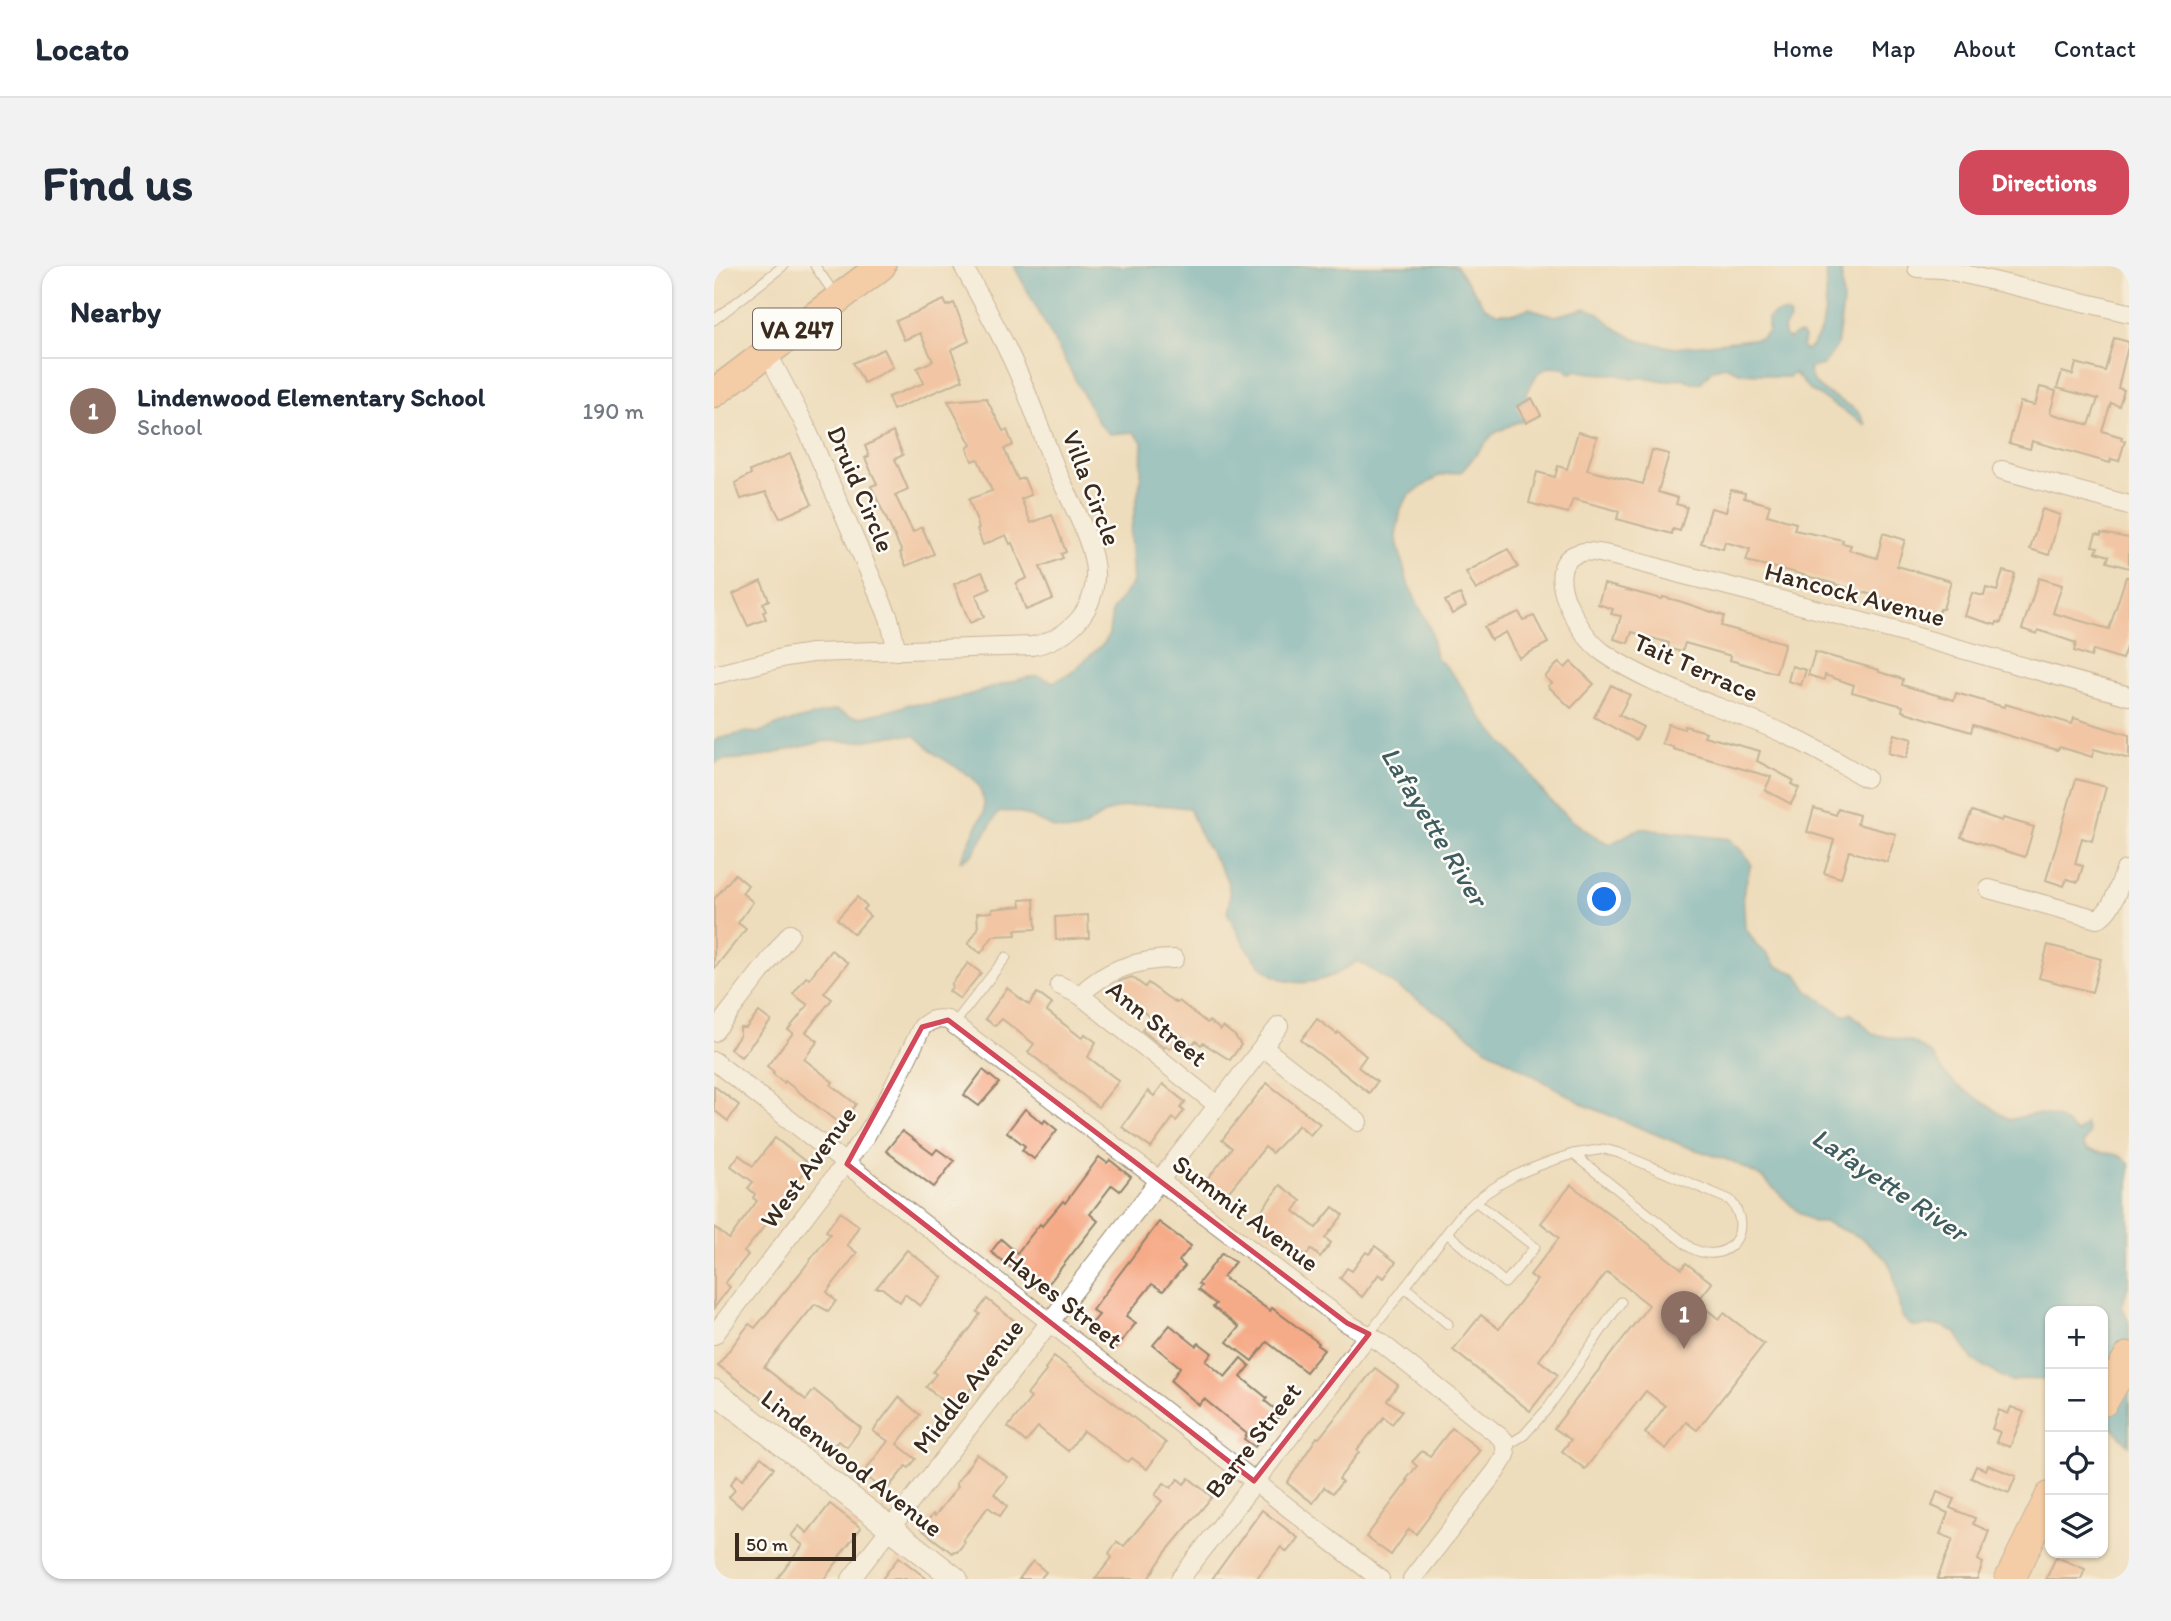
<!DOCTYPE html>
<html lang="en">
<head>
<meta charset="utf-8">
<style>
	body { margin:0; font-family:Itim,sans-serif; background:#f2f2f3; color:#1f2937 }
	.controls { position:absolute; right:21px; bottom:21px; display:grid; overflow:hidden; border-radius:14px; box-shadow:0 2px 5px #0004 }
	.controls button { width:63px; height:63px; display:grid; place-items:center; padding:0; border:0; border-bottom:2px solid #e0e1e3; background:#fff; color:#1f2937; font:35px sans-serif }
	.scale { position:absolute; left:21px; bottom:18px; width:121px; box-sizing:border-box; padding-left:7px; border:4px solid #3b2a1e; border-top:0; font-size:19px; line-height:24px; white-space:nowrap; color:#3b2a1e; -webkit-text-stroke:5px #fdfcf7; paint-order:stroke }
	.you { position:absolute; left:891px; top:634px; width:24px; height:24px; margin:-18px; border:5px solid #fff; border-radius:50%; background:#1a73e8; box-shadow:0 0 0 10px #1a73e833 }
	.badge { display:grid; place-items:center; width:46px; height:46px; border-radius:50%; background:#d1495b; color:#fff; font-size:23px; font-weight:700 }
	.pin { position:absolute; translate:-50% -58px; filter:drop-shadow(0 2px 4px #0008) }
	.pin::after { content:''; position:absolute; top:37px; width:24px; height:21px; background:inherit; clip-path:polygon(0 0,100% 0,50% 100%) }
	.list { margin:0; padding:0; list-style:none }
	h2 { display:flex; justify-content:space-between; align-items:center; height:91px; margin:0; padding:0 28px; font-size:30px }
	h2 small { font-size:23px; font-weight:400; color:#747a83 }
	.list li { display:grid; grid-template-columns:46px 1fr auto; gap:21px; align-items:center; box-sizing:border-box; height:105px; padding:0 28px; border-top:2px solid #e0e1e3 }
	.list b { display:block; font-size:26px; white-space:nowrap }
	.list p { margin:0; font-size:23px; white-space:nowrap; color:#747a83 }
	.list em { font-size:23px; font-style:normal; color:#747a83 }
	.icon { flex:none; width:38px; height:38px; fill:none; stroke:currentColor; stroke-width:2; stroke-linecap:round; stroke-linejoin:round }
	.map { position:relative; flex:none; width:1415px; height:1313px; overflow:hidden; border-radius:21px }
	header { display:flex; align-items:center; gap:42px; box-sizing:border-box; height:98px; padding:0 35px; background:#fff; border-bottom:2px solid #e0e1e3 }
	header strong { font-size:33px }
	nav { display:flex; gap:38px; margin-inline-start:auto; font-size:24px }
	.intro { display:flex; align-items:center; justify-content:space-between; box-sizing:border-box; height:168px; padding:0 42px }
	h1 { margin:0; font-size:49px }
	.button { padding:18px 32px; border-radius:21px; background:#d1495b; color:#fff; font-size:24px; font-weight:700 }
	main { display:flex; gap:42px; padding:0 42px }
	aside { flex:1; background:#fff; border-radius:21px; box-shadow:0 2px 5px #0004 }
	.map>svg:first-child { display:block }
	.water { fill:#45a8c5; stroke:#406972; stroke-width:2 }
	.building { fill:#f6ab88 }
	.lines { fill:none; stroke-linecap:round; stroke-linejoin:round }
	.service-casing { stroke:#94846d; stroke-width:11 }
	.minor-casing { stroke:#94846d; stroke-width:20 }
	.tertiary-casing { stroke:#94846d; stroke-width:25 }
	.primary-casing { stroke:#94846d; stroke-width:31 }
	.trunk-casing { stroke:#94846d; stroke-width:32 }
	.service { stroke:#fff; stroke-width:9 }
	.minor { stroke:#fff; stroke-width:18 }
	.tertiary { stroke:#fff; stroke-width:23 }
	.primary { stroke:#fbbb8c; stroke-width:28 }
	.trunk { stroke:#fbbb8c; stroke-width:30 }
	.marked { fill:none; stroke:#d1495b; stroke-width:5; stroke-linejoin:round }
	.labels { text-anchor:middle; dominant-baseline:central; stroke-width:5; stroke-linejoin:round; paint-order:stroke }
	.shield { fill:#fdfcf7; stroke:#75695f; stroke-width:2 }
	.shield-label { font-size:24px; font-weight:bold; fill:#3b2a1e }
	.street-label { font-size:26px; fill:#3b2a1e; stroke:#fdfcf7 }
	.water-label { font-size:28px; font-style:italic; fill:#3f5c61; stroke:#fdfcf7 }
</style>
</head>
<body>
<header>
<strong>Locato</strong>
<nav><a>Home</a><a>Map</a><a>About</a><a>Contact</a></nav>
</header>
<div class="intro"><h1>Find us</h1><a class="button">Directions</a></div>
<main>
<aside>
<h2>Nearby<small></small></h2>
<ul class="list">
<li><span class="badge" style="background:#8d6e63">1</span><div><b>Lindenwood Elementary School</b><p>School</p></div><em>190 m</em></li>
</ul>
</aside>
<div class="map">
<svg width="1415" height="1313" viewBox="0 0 1415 1313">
	<rect width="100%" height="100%" fill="#fdfcf7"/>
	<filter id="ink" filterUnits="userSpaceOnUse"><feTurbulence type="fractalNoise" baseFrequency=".0143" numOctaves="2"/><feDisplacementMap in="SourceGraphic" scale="14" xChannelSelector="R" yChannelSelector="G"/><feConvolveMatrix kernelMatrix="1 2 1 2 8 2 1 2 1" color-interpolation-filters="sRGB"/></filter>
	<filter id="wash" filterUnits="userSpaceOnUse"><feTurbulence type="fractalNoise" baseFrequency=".00686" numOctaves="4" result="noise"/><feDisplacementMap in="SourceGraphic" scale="28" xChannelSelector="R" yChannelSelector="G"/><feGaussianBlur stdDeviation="1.57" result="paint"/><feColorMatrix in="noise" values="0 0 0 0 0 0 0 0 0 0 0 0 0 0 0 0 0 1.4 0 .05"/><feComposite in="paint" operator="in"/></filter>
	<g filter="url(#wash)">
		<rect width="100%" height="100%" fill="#eeddbc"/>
		<!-- water -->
		<path class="water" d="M300,0H742L771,41L782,47H802L815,42L841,50L872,42L884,47L902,63L926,75L961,82L1047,72L1054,66V53C1061,46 1067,45 1075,49L1076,54L1070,63V70L1075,73L1081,69L1087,68L1090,72L1088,81L1092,85C1115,69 1112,25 1113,0H1127L1129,37L1123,80L1109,99L1095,102C1095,125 1128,132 1143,145C1147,148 1149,154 1152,159L1096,124L1080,107L1075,111H1062L1050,108L1028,107L1011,100L999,103L986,117H979L969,112L951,115L930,111L918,113C901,104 882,111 863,104L857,107L849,102L835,101L823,108L813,126L815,139L811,155L801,157L779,168L748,205L725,210L694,230L687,243L682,269L684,279L694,318L716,362L722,392C741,406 752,428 765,448C780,468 798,487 815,506C819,511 822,518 827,524C845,545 870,566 895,578C911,573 922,558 940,564L1015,573L1030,587L1037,598L1029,628L1031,661L1044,681L1052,686L1062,700L1083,708L1094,725L1129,749L1137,747L1159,768L1199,776L1218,789L1228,805L1241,818L1296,854C1325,844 1342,846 1363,867L1371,858L1375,867L1369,878L1372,883C1389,891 1400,882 1415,897V1016L1408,1041L1415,1057V1179L1389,1152V1045H1336V1114L1308,1113L1297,1116L1259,1094L1241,1066L1229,1060L1216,1059L1202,1061L1194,1058L1187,1049L1179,1007L1173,994L1148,972L1110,956H1099L1083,945L1049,912L1020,896L973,881L873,840L770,781L738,756L644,695C634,700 625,708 615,711C558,732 535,690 513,646C523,618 505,601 492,579C485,567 480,554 475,542C450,539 418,535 394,546C381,551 371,565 356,565C330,565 312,539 284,547L258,589L246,595L270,546V535L265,521L258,511L221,488L202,470L184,469L140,476L112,475L41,492L8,494L0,498V476L3,473L33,466L44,467L63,459L122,444L136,450L146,451L182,443L195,438H215L241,433L310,412L324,410L340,416L357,407L391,376L395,368L398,345L419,316L416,268L427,213L428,176L420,166L396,168L385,158Z"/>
		<g id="blocks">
			<!-- building -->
			<g class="building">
				<polygon points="230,34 233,40 240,37 255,75 237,84 249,114 179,144 174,131 210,117 203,102 219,95 206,67 190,74 182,55"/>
				<polygon points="1400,72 1415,76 1404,122 1410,124 1405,140 1397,137 1388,165 1408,171 1407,174 1411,175 1405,195 1397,193 1396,197 1318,175 1316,183 1295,177 1306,136 1321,139 1326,121 1342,125 1336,147 1375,159 1384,133 1343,122 1348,106 1359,109 1362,97 1391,105"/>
				<polygon points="170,83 179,101 150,117 139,97"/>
				<polygon points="272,132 289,165 293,164 299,179 290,183 304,214 310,212 317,229 307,233 317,257 338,249 352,286 347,288 349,292 326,301 339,333 312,344 302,317 313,312 298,277 296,278 292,269 269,279 263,263 265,262 255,233 278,225 264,193 258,195 253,182 257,179 234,135"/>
				<polygon points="818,132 827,149 812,157 803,140"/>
				<polygon points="179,166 189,189 181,193 194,223 181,229 199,266 208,261 220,288 192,300 186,287 188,286 157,220 163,218 151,192 155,190 151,180"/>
				<polygon points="864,166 883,171 873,204 929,218 938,184 955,188 944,226 964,232 962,238 973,241 966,265 959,263 958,268 903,253 905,245 859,233 854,247 815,237 823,206 841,211 844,200 853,203"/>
				<polygon points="76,188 98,238 66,252 52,226 27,233 21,217 37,208 36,205"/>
				<polygon points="1017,224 1031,227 1030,232 1056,239 1053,249 1082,257 1080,264 1129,274 1128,277 1137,279 1135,284 1163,292 1169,267 1191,274 1183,300 1237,315 1229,343 1226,343 1224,348 1083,307 1032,295 1036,283 1011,276 1009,283 987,277 997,242 1012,246"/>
				<polygon points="1328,243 1346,249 1335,289 1316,283"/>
				<polygon points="1387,267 1415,272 1415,302 1393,296 1395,290 1382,286 1384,281 1378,280 1382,268 1387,269"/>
				<polygon points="794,283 804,301 762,324 752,306"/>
				<polygon points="1289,305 1301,308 1287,357 1283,356 1282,359 1251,350 1258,327 1270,330 1272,322 1283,325"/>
				<polygon points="268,306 276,323 262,329 270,351 256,357 240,318"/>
				<polygon points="1412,311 1415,311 1415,373 1408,393 1379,384 1377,391 1360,385 1362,377 1324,364 1323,368 1308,363 1325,312 1348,319 1339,347 1395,363"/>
				<polygon points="47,315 55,334 49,337 52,345 49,346 52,353 34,360 19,328"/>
				<polygon points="890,318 948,333 949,331 965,335 1010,350 1007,360 1071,377 1062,407 1016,394 1017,390 971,377 968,386 954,382 955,377 918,366 914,377 900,373 907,350 897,348 899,343 884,338"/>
				<polygon points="746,328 752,340 738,348 731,335"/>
				<polygon points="805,346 809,354 820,350 834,377 805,392 792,366 777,374 770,361"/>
				<polygon points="1101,386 1165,404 1165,406 1189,413 1188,419 1240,434 1242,427 1290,441 1291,438 1358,458 1360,452 1415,469 1415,493 1380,483 1378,491 1346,481 1343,484 1259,459 1257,466 1188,445 1189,440 1138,426 1140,419 1111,409 1110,414 1094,409"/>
				<polygon points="845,396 851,402 857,396 880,418 857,442 834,420 838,417 831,411"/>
				<polygon points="1078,400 1092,404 1087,419 1074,415"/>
				<polygon points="897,419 916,429 905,449 929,461 922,474 880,451"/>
				<polygon points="954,458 970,463 971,460 992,466 990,470 1046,485 1043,495 1079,514 1077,518 1085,522 1077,538 1051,524 1057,511 959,483 959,481 948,478"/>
				<polygon points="1180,468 1198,473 1192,492 1174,487"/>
				<polygon points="1362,513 1392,521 1378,575 1368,572 1361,598 1369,600 1364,616 1353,613 1350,620 1332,614"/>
				<polygon points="1100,542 1122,549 1124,543 1145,549 1143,558 1182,568 1173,596 1135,585 1127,612 1110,607 1120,574 1093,566"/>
				<polygon points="1258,545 1288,555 1289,552 1320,561 1311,591 1247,571"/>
				<polygon points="21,608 34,619 28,627 39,636 24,657 32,663 0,703 0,633"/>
				<polygon points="143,631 153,640 149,644 156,650 140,668 123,653"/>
				<polygon points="320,633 322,663 301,664 302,669 279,670 267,687 254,678 264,663 263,647 278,646 278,643 307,640 306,634"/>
				<polygon points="374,649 375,672 342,674 341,651"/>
				<polygon points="1334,679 1387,693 1378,726 1325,712"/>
				<polygon points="117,684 134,697 110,727 118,733 92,766 104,775 90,793 119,816 117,819 142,838 127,859 71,815 70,817 59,808 60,806 53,800 79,767 74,764 94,739 79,728 92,711 95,713"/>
				<polygon points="254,697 267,707 246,733 235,725 239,720 237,719"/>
				<polygon points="418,711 431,721 434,717 453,731 463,737 465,735 493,757 495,755 507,764 509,761 521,770 527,779 516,794 489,777 487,779 482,775 478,779 466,769 456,783 452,780 450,782 428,764 436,751 400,723 406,715"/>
				<polygon points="293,722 315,739 323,727 338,738 333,745 368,772 371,768 382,776 374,791 405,815 384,841 314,786 320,778 288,753 281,760 271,753"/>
				<polygon points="45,746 57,755 27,791 16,783 26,769 26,762 32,762"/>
				<polygon points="603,753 623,768 624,766 652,790 644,801 663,816 655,827 587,774"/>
				<polygon points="269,804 285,817 265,840 250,829"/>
				<polygon points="553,817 606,858 596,869 585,859 558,887 551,881 507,935 488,920 518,882 508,874"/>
				<polygon points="449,818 471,836 466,842 470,845 462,855 459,852 437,882 408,861 434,825 440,830"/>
				<polygon points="0,820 25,839 14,855 0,844"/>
				<polygon points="311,843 329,857 331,854 343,864 320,893 308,884 311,880 293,866"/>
				<polygon points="188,865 219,888 223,883 240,895 220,921 172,885"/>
				<polygon points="61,872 96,899 71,931 75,935 63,951 60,948 30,986 34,989 11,1017 16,1021 0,1042 0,961 15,973 43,935 39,932 41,928 34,922 39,916 17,900 25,889 39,900"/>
				<polygon points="385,891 393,897 396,894 417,911 406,925 398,919 376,948 384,955 328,1026 277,986 287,973 303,987 326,958 328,960 349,935 351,937"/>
				<polygon points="566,919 587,935 580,945 602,962 619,941 629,949 611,972 617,977 606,991 597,983 592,990 561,967 559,970 540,955"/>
				<polygon points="857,919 968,1003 972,997 998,1017 983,1036 1005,1053 1010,1047 1050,1078 983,1164 972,1156 952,1183 931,1167 951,1140 932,1125 871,1203 848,1185 857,1174 840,1162 935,1039 893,1006 825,1094 844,1109 816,1145 739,1084 767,1049 785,1063 823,1014 816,1009 845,972 827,957"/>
				<polygon points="126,946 145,960 133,979 143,987 113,1026 122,1035 114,1045 101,1038 50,1101 92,1134 100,1124 147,1162 133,1181 124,1175 116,1184 4,1099 35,1058 41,1062 87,1006 116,968 112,965"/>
				<polygon points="445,956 477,980 465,995 471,1000 449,1025 438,1018 412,1050 422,1057 401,1083 374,1062 385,1049 378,1044"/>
				<polygon points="661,980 682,996 670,1012 665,1008 648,1031 626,1012 633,1002 638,1005 652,986 655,988"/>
				<polygon points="193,984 228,1011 206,1040 191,1028 186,1036 168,1022 162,1022"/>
				<polygon points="508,987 521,996 509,1011 556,1045 558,1042 605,1077 603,1079 610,1084 592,1106 553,1076 538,1095 513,1076 525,1061 499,1041 502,1038 484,1024 487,1020 484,1018"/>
				<polygon points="273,1033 302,1056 280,1088 283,1090 240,1144 212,1121 222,1108 219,1106 256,1063 266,1048 263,1046"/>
				<polygon points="456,1059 482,1080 485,1077 498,1087 492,1095 511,1111 527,1092 536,1100 527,1111 553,1132 551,1135 567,1148 541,1181 530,1173 533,1168 490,1133 485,1139 457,1115 466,1101 439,1079"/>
				<polygon points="340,1090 452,1177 433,1203 418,1192 414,1196 369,1165 354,1185 324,1161 312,1176 294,1161 317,1132 313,1129 332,1105 331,1103"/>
				<polygon points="661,1102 684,1119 673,1134 688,1145 678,1158 670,1151 643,1184 645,1186 625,1213 628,1216 619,1227 610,1221 599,1237 573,1217 603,1171 605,1172"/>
				<polygon points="185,1131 206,1149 183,1178 202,1193 195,1202 192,1200 171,1226 149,1207 174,1175 159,1165"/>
				<polygon points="1297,1141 1310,1146 1296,1181 1282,1176 1286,1166 1278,1163 1285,1144 1294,1148"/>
				<polygon points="738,1162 766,1184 702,1268 695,1263 677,1289 652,1271 694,1215 692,1214 703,1200 698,1196 708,1185 716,1190"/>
				<polygon points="263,1188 294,1211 280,1228 293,1240 286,1250 274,1241 249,1274 251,1276 243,1286 240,1285 238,1287 207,1263 219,1248 221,1250 244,1220 242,1218"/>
				<polygon points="47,1191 60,1202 27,1241 15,1231 21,1224 16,1219 23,1209 28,1214"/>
				<polygon points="1274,1199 1302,1210 1295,1227 1257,1212 1262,1200 1272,1204"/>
				<polygon points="475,1212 498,1231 451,1287 434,1313 381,1313 398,1292 395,1287 403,1276 410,1280 448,1235 441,1229 450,1217 457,1222 464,1213 470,1218"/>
				<polygon points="1223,1226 1240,1233 1236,1242 1261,1252 1259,1258 1275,1265 1264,1294 1269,1297 1263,1313 1223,1313 1239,1273 1226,1268 1234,1247 1218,1240"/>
				<polygon points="116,1238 147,1262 125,1291 126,1292 110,1313 63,1313 89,1279 77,1270 85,1260 93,1267"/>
				<polygon points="548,1244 584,1272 573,1286 567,1281 542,1313 498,1313"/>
				<polygon points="185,1291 213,1313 168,1313"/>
				<polygon points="1342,1291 1371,1303 1367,1313 1332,1313"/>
				<polygon points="319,1295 332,1306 326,1313 305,1313"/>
			</g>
		</g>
	</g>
	<g filter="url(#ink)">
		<use href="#blocks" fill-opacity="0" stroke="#94846d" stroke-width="2"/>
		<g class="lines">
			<!-- service casing -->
			<g class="service-casing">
				<g id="service">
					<polyline points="101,0 122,30"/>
					<polyline points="0,54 69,0"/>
					<polyline points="240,758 292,691"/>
					<path d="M890,883L905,887L1016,934C1042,965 1013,1001 977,982L859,888Z"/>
					<polyline points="733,967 791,1017 821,981 761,935"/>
					<polyline points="691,1021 734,1058"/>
					<path d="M655,1068L748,947C783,914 814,902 859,888"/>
					<polyline points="792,1180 810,1169 834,1142 907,1036"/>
				</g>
			</g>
			<!-- minor casing -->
			<g class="minor-casing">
				<g id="minor">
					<polyline points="1203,2 1229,3 1415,47"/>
					<polyline points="53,86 91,159 175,352 183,385"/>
					<polyline points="1288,204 1415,239"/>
					<path d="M0,409L72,391L98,387L318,380C351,374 379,349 381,312C383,280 355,233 342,203C331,177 322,149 311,123C294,81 271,40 249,0"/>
					<path d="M1152,512C1125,497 1100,481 1073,469C1015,442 941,423 890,387C873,375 861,354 853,336C845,317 842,291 869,286C883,283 948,303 966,308C1117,345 1266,389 1415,430"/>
					<path d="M1275,623L1383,653C1400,644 1404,621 1411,604"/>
					<polyline points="345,719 366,729 503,839"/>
					<path d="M366,729C392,703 425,693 461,693"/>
					<polyline points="0,766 76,668"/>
					<polyline points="549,781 644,856"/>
					<polyline points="0,795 666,1313"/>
					<path d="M0,1069L151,871L175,830L208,761C217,753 223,752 234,754L633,1057L666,1076L790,1174L792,1189L782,1205L698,1313"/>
					<polyline points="137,1313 565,760"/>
					<polyline points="466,1313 655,1068"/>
				</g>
			</g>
			<!-- tertiary casing -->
			<g class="tertiary-casing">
				<polyline id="tertiary" points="0,1125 242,1313"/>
			</g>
			<!-- primary casing -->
			<g class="primary-casing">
				<polyline id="primary" points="0,127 167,0"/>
			</g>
			<!-- trunk casing -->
			<g class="trunk-casing">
				<g id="trunk">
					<polyline points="1389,1135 1415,1091"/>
					<polyline points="1296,1313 1336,1231"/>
				</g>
			</g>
			<!-- service -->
			<use href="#service" class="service"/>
			<!-- minor -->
			<use href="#minor" class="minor"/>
			<!-- tertiary -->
			<use href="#tertiary" class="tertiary"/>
			<!-- primary -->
			<use href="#primary" class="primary"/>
			<!-- trunk -->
			<use href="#trunk" class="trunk"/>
		</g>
	</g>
	<!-- marked area -->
	<path d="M0 0H1415V1313H0ZM234,754L633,1057L655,1068L540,1215L133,898L208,761Z" fill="#eeddbc" fill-opacity=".55" fill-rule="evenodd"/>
	<path class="marked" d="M234,754L633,1057L655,1068L540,1215L133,898L208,761Z"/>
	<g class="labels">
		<!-- shield labels -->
		<rect class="shield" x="39" y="42.5" width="88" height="41" rx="5"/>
		<g class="shield-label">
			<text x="83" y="63">VA 247</text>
		</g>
		<!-- street labels -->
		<g class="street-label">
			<text transform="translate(378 222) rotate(69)">Villa Circle</text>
			<text transform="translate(147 223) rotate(67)">Druid Circle</text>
			<text transform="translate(1141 328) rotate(15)">Hancock Avenue</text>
			<text transform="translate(982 401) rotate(24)">Tait Terrace</text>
			<text transform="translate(443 757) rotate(39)">Ann Street</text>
			<text transform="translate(94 901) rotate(-54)">West Avenue</text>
			<text transform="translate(532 947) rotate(37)">Summit Avenue</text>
			<text transform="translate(349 1033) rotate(38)">Hayes Street</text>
			<text transform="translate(254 1120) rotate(-52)">Middle Avenue</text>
			<text transform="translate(539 1174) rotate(-52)">Barre Street</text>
			<text transform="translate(138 1197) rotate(38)">Lindenwood Avenue</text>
		</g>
		<!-- water labels -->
		<g class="water-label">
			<text transform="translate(721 560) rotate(59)">Lafayette River</text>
			<text transform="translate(1176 918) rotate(34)">Lafayette River</text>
		</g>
	</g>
</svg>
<div class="controls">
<button>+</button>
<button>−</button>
<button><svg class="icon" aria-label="locate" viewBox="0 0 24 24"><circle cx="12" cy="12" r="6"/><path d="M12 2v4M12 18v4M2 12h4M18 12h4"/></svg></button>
<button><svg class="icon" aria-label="layers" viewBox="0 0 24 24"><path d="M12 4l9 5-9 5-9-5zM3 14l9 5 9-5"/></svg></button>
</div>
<div class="scale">50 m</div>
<div class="you"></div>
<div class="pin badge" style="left:970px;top:1083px;background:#8d6e63">1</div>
</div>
</main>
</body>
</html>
